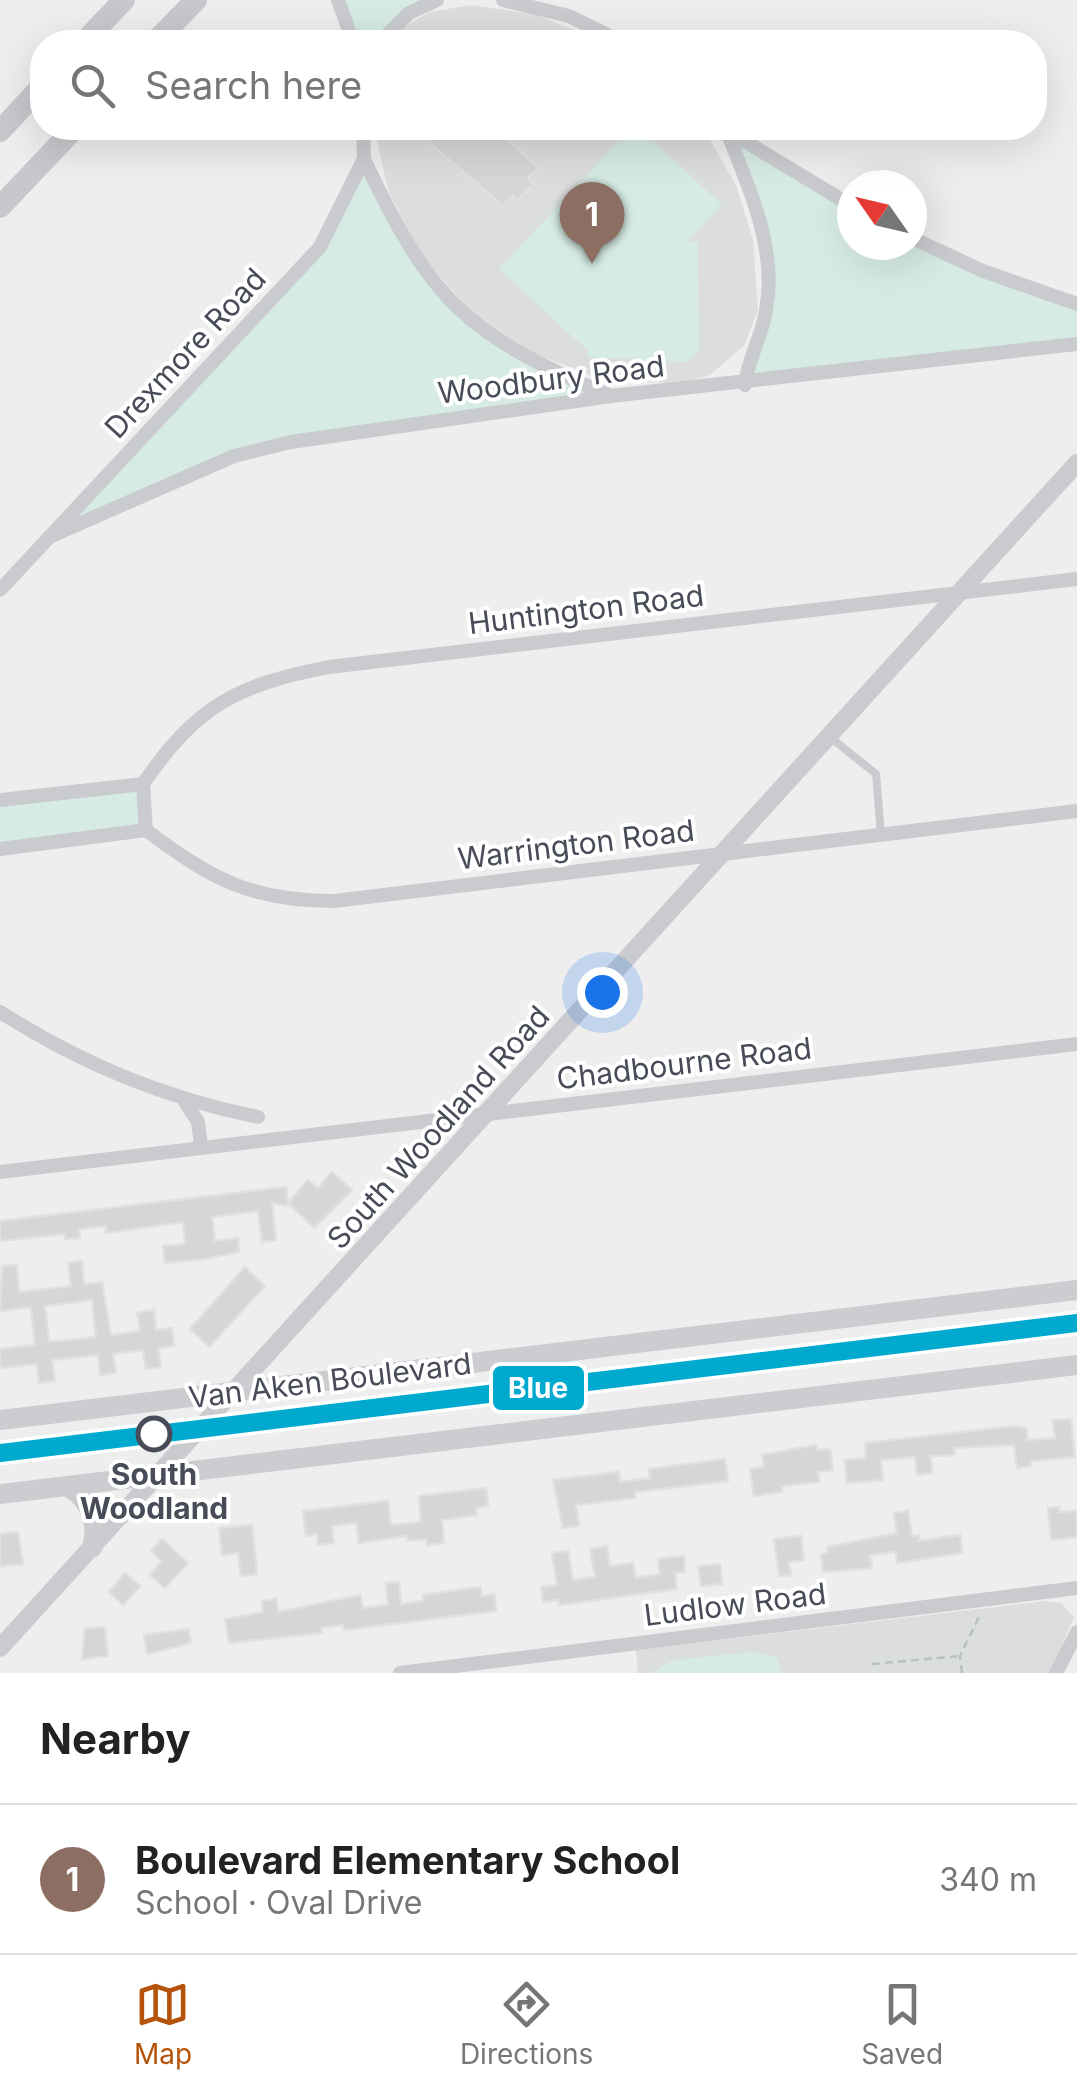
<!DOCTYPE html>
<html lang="en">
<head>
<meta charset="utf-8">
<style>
	body { margin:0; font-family:Inter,sans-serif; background:#f2f2f2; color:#222 }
	.compass { position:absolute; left:837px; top:170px; width:90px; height:90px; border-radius:50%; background:#fff; box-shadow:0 10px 40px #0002; rotate:304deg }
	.you { position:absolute; left:602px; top:992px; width:35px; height:35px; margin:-25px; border:8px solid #fff; border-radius:50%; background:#1a73e8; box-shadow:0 0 0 15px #1a73e833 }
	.badge { display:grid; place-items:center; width:65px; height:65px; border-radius:50%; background:#b45309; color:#fff; font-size:32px; font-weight:700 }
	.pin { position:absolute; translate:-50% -82px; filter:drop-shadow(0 2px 5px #0008) }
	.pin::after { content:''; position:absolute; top:52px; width:35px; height:30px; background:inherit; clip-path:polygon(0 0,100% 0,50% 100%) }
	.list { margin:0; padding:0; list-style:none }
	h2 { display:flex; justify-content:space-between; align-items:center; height:130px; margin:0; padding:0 40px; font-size:42px }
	h2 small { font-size:32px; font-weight:400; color:#767676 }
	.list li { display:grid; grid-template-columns:65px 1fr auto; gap:30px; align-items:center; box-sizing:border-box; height:150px; padding:0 40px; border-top:2px solid #e0e0e0 }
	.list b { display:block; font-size:38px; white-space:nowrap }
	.list p { margin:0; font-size:32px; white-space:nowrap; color:#767676 }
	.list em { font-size:32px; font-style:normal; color:#767676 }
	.icon { flex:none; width:55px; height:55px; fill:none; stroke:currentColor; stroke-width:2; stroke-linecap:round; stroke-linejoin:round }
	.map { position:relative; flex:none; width:1077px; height:1673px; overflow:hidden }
	.search { position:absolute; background:#fff; box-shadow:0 10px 40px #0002; left:30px; right:30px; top:30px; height:110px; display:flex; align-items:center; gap:25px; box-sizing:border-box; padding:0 35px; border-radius:40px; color:#767676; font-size:38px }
	.sheet { height:280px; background:#fff }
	nav { display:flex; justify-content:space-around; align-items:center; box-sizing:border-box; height:140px; border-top:2px solid #e0e0e0; background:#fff; font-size:28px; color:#767676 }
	nav a { display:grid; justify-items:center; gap:5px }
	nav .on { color:#b45309 }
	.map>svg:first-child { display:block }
	.education { fill:#dcdddd }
	.green { fill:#d5ebe3 }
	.building { fill:#d6d6d8; stroke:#e0e0e1; stroke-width:2.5; fill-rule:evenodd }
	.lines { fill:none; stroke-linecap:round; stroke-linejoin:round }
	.path { stroke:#b8c1c1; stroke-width:2.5; stroke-dasharray:8 5; stroke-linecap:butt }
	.service { stroke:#cacbce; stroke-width:8 }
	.minor { stroke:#cacbce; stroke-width:14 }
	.tertiary { stroke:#cacbce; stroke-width:18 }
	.secondary { stroke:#cbcdd0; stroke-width:20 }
	.primary { stroke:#c6c8cb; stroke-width:22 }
	.rail-1-casing { stroke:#fff; stroke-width:25 }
	.rail-1 { stroke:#00a9ce; stroke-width:18 }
	.stop-dot { fill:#fff; stroke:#474c58; stroke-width:5 }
	.labels { text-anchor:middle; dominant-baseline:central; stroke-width:8; stroke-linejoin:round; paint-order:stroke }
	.street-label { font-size:30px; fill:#474c58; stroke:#fff }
	.stop-label { font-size:30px; font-weight:bold; fill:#474c58; stroke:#fff }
	.line-badge { stroke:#fff; stroke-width:4 }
	.badge-label { font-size:28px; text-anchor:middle; font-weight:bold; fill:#fff }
</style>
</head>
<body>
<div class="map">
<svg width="1077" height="1673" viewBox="0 0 1077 1673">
	<rect width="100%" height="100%" fill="#eee"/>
	<!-- education -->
	<g class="education">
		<polygon points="472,5 537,15 604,42 390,42 404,27 429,12"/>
		<polygon points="374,128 703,128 736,185 753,240 758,310 744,346 710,375 679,384 599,378 527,351 475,316 420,254 388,190"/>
		<polygon points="1045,1601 1061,1603 1074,1617 1050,1673 638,1673 636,1650"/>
	</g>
	<!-- green -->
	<g class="green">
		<polygon points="338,0 437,0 380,42 353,42"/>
		<polygon points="631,128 639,128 722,205 688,240 698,243 699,351 687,362 588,357 587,350 499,269"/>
		<polygon points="726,130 852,206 852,245 912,245 1077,304 1077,344 745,385 759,335 767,268"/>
		<polygon points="364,159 391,217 472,321 611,396 234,456 49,537 301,269"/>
		<polygon points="143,784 146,830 0,849 0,800"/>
		<polygon points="752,1652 776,1657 783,1673 651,1673 674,1660"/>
	</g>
	<!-- building -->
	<g class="building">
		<polygon points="412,128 496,128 538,168 528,178 534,184 517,201 512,196 503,206"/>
		<polygon points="332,1172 352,1190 314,1228 288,1203 308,1180 318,1188"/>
		<polygon points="286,1187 288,1206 272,1203 276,1240 262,1242 258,1211 212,1217 215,1241 238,1238 239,1252 205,1259 165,1263 163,1246 185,1244 183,1222 106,1233 106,1226 79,1229 80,1238 65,1239 65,1234 0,1241 0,1221"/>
		<path d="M82,1261L84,1284L102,1282L111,1335L140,1331L137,1313L154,1310L156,1330L172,1328L174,1346L158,1348L161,1367L146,1369L143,1350L113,1354L116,1373L100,1375L98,1355L52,1360L55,1381L39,1383L37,1364L0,1368V1349L35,1345L31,1307L0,1311L2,1266L17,1265L19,1292L71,1286L68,1263ZM92,1300L96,1337L49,1342L45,1306Z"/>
		<polygon points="245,1267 265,1286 209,1347 190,1329"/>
		<polygon points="1071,1419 1075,1457 1031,1461 1031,1466 1017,1468 1014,1445 954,1448 955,1455 931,1456 932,1473 917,1475 915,1457 881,1460 883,1480 847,1483 845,1460 866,1458 865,1443 1015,1426 1026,1428 1028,1440 1055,1438 1053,1420"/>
		<polygon points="816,1445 817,1450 830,1449 833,1470 818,1472 819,1482 781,1486 782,1492 754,1496 750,1469 764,1467 762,1455"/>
		<polygon points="725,1459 728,1481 635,1492 635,1498 576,1505 579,1526 563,1528 553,1480 619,1472 620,1482 650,1478 649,1469"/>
		<polygon points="486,1488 488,1506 476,1508 477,1515 442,1520 444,1543 427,1545 426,1539 408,1541 407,1536 359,1543 356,1523 332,1526 334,1543 318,1545 317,1534 306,1536 303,1511 388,1501 391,1525 421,1522 419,1496"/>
		<polygon points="1059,1507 1059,1512 1077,1511 1077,1537 1051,1540 1048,1508"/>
		<polygon points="908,1511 912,1536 919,1535 919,1541 960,1535 962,1553 897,1563 896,1552 870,1555 872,1568 823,1572 821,1554 828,1553 827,1547 897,1533 894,1513"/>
		<polygon points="252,1525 257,1574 241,1576 238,1553 222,1555 219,1528"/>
		<polygon points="18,1532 23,1564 0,1566 0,1534"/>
		<polygon points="801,1536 804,1560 789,1562 791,1575 779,1576 774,1539"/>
		<polygon points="162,1539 188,1563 165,1588 150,1575 162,1561 151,1551"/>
		<polygon points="607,1546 610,1566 633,1563 636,1578 660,1574 658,1559 684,1556 685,1572 675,1573 677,1589 559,1605 558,1600 543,1602 541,1587 557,1585 552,1553 568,1551 573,1580 595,1577 590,1549"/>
		<polygon points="720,1564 722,1584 701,1586 698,1566"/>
		<polygon points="125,1573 140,1586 123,1605 109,1592"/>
		<polygon points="399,1582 401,1604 424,1601 423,1595 480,1587 482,1596 494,1594 496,1611 344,1630 343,1625 321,1628 322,1633 229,1643 225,1619 263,1612 262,1601 276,1599 278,1612 360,1595 363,1608 388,1605 386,1583"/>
		<polygon points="105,1627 108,1656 82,1659 85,1629"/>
		<polygon points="189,1629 191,1643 147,1654 144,1635"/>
	</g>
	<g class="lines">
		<!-- path -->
		<g class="path">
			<polyline points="872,1664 960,1656"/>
			<polyline points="962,1673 960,1656 980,1615"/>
		</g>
		<!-- service -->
		<polyline class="service" points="830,737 876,774 881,835"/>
		<!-- minor -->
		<g class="minor">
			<polyline points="338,0 353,42"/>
			<polyline points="503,0 569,16 622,42"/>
			<polyline points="380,42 409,13 437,0"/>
			<path d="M726,130C748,184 778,250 766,310C762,337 748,358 745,385"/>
			<polyline points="728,131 852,206"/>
			<path d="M364,159C431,301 465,334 609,395"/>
			<polyline points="912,238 983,271 1077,304"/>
			<polyline points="49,537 234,456 291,442 611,396 1077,344"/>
			<polyline points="0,590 320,247 364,159 363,128"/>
			<path d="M143,784L146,830C211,879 251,901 334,901L1077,811"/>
			<path d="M143,784C197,705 237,685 329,667L1077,579"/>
			<polyline points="0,800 143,784"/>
			<polyline points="0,849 146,830"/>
			<path d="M0,1012C82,1064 164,1098 258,1117"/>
			<polyline points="185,1102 198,1122 201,1145"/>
			<polyline points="0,1172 1077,1044"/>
			<polyline points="400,1673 1077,1588"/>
			<polyline points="1056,1673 1077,1632"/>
		</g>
		<!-- tertiary -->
		<polyline class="tertiary" points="0,1648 1077,463"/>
		<!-- secondary -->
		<g class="secondary">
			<polyline points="0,1420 1077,1290"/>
			<path d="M67,1486C91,1500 99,1521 92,1548"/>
			<polyline points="0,1494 1077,1365"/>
		</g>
		<!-- primary -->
		<g class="primary">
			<polyline points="84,42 124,0"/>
			<polyline points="155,42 196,0"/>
			<polyline points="0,131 42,86"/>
			<polyline points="0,207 75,128"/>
		</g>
		<!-- rail-1 casing -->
		<g class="rail-1-casing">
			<polyline id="rail-1" points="0,1453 1077,1323"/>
		</g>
		<!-- rail-1 -->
		<use href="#rail-1" class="rail-1"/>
	</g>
	<!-- markers -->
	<circle class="stop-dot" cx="154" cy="1434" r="16"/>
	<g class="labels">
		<!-- street labels -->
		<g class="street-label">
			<text transform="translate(185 353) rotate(-47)">Drexmore Road</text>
			<text transform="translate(551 379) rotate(-7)">Woodbury Road</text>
			<text transform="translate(586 609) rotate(-7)">Huntington Road</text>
			<text transform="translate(576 844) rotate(-7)">Warrington Road</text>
			<text transform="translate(684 1063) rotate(-7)">Chadbourne Road</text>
			<text transform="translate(438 1127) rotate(-48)">South Woodland Road</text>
			<text transform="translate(330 1380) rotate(-7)">Van Aken Boulevard</text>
			<text transform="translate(735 1604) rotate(-7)">Ludlow Road</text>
		</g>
		<!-- stop labels -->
		<g class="stop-label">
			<text x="154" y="1474">South<tspan x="154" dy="34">Woodland</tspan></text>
		</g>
	</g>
	<rect class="line-badge" x="491" y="1364" width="95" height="48" rx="10" fill="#00a9ce"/>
	<g class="badge-label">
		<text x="538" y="1398">Blue</text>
	</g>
</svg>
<svg class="compass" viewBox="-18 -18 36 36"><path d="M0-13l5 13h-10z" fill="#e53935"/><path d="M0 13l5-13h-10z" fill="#767676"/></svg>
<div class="you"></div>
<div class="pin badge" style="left:592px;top:264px;background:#8d6e63">1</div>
<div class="search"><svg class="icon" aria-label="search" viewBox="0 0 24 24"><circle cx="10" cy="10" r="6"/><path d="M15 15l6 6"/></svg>Search here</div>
</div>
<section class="sheet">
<h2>Nearby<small></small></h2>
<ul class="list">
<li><span class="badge" style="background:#8d6e63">1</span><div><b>Boulevard Elementary School</b><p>School · Oval Drive</p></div><em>340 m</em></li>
</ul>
</section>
<nav>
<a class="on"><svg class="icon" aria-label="map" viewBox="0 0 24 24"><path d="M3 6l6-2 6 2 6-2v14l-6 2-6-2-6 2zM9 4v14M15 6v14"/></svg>Map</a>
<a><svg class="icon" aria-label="directions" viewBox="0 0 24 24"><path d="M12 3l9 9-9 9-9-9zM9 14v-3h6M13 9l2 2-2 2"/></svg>Directions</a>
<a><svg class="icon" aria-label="saved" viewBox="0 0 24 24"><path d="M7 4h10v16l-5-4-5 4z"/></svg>Saved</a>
</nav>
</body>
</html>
